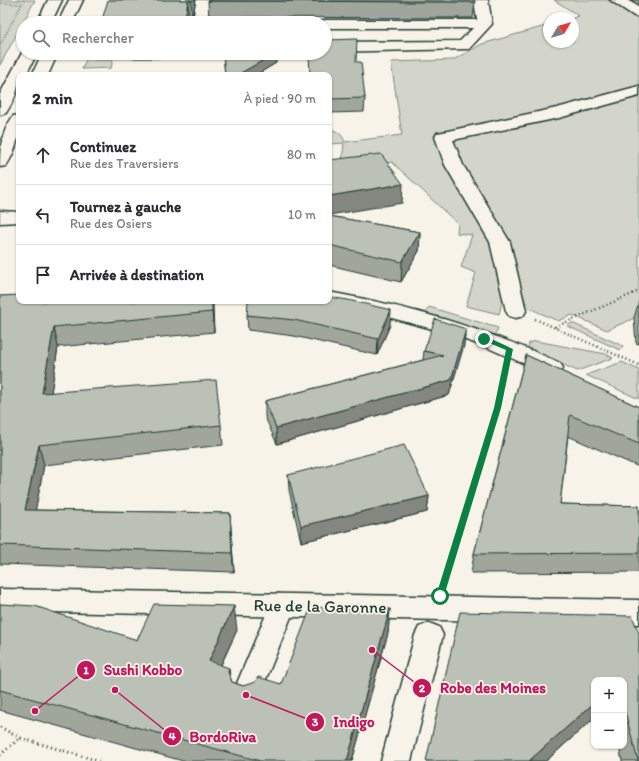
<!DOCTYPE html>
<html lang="fr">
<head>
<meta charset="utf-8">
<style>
	body { margin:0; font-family:Itim,sans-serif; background:#f2f2f3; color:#2b2b33 }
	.controls { position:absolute; right:12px; bottom:12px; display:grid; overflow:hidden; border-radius:8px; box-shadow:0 1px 3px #0004 }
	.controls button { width:36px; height:36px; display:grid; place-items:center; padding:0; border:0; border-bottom:1px solid #e1e1e2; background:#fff; color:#2b2b33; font:20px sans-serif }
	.compass { position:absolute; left:543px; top:12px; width:36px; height:36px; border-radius:50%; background:#fff; box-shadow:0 1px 3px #0004; rotate:52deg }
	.stop { position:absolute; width:12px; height:12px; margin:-9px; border:3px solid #0b8043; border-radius:50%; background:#fff }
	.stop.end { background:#0b8043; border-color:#fff; box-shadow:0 1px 4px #0008 }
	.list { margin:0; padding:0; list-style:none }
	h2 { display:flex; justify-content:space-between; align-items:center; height:52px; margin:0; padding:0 16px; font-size:17px }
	h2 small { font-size:13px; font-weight:400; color:#7c7c81 }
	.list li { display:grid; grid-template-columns:26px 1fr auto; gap:12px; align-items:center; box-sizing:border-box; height:60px; padding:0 16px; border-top:1px solid #e1e1e2 }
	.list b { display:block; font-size:15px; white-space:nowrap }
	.list p { margin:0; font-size:13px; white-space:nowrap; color:#7c7c81 }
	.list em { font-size:13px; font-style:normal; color:#7c7c81 }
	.icon { flex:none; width:22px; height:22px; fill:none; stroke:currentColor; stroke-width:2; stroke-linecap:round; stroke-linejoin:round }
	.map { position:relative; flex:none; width:639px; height:761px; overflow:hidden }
	.search { position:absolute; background:#fff; box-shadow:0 1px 3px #0004; left:16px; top:16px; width:316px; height:44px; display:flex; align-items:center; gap:10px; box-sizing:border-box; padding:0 14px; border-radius:22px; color:#7c7c81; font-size:15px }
	.panel { position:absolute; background:#fff; box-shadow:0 1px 3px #0004; left:16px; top:72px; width:316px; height:232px; border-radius:8px }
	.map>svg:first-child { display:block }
	.green { fill:#d3d5ca; stroke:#79897f }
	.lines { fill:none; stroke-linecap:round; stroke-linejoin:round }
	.minor-casing { stroke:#1f3d34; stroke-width:3 }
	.major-casing { stroke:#1f3d34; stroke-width:3 }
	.path-far2 { stroke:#1f3d34; stroke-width:2; stroke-dasharray:0.5 2; stroke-linecap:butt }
	.path-far1 { stroke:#1f3d34; stroke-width:2.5; stroke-dasharray:1 3; stroke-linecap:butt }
	.path { stroke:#1f3d34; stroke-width:3; stroke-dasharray:1 3.5; stroke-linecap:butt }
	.minor { fill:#f7f3e8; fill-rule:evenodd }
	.major { fill:#f7f3e8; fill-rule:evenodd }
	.wall { fill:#a1a69d; stroke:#1f3d34 }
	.shaded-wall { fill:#83877f; stroke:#1f3d34 }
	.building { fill:#bbc1b6; stroke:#1f3d34 }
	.route { fill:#0b8043 }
	.labels { text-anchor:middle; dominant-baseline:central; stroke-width:3.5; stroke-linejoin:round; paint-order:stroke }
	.near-street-label { font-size:17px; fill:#1f3d34; stroke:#f7f3e8 }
	.leader { fill:none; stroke:#c2185b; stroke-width:1.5 }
	.callout-dot { fill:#c2185b; stroke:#f7f3e8; stroke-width:1.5 }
	.mark-label { font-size:12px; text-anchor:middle; font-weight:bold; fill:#fff }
	.callout-label { font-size:15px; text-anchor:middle; font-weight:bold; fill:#c2185b; stroke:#f7f3e8; stroke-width:3.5; stroke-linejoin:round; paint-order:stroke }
</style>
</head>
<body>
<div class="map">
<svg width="639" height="761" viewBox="0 0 639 761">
	<rect width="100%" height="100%" fill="#f7f3e8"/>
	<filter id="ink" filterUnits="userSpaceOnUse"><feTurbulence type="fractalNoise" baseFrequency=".025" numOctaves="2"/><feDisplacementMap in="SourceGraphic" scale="8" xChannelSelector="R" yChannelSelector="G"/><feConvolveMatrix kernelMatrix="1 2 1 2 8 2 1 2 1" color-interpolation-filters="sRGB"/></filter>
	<g filter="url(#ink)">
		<!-- green -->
		<g class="green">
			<polygon points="0,0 35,0 0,65"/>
			<path d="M554,0H631L639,5V316L607,330L572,315L558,321L527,307L523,294L500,283L503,298L499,314L466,306L476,273L461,267L472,235L457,233L458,224L392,162L352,170L342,162L344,143L329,144V129C338,131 342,134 345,142L402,135L391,62L453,60L482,44L549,25V42H573V18L579,16Z"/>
			<polygon points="89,53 96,53 94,60 113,60 111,68 82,69"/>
			<polygon points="429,307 498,328 495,335 424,314"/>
			<polygon points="572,323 623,346 620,350 567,326"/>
			<polygon points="536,341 606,354 613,358 577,371 528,348 529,343"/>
			<polygon points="622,362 639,370 639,399 586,375"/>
		</g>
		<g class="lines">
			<!-- minor casing -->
			<g class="minor-casing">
				<g id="minor">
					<polygon points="196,0 210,0 207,23 193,23"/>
					<polygon points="474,0 488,0 492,24 469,49 325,52 325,42 460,41 473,28 325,28 325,23 318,23 325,20 477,20"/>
					<polygon points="610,0 627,0 639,7 639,17 634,16"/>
					<polygon points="639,86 639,96 559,118 453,140 463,165 510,242 526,311 523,316 516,318 509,316 506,311 490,242 445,165 435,137 437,133 443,132 557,108"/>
					<polygon points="0,211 19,212 19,222 0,223"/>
					<path d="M329,292C411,307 484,328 560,363L563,368L560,373L552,376L486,347L440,331L388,317L322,304L320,301H329Z"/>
					<polygon points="279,594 288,597 292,605 291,617 256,704 246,708 236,704 232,695 265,617 266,605 270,597"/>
					<polygon points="429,623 439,627 443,635 411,761 381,761 415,635 419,627"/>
				</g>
			</g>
			<!-- major casing -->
			<g class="major-casing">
				<g id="major">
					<polygon points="48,0 62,0 51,23 37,23"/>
					<polygon points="69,0 83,0 72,23 58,23"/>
					<path d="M23,51V53H37L26,75H19C19,90 14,101 6,113L0,115V94Z"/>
					<polygon points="42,53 58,53 48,75 32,75"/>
					<path d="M19,115C19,135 18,148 6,166L0,167C0,146 1,134 13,116Z"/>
					<polygon points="0,589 639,600 639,624 0,611"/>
				</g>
			</g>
			<!-- path-far2 -->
			<g class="path-far2">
				<polyline points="0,3 22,4"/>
				<polyline points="18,39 23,29"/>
				<polyline points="0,45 24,0"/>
			</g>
			<!-- path-far1 -->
			<g class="path-far1">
				<polyline points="535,319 639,365"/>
				<polyline points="555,327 639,291"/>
				<polyline points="487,443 498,408 505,370"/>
			</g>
			<!-- path -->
			<g class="path">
				<polyline points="444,584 488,442"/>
				<polyline points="0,727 20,738"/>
				<polyline points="0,755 20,738 99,761"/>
			</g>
			<!-- minor -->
			<use href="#minor" class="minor"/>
			<!-- major -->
			<use href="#major" class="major"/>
		</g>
		<!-- wall -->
		<g class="wall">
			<polygon points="108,0 196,0 192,17 189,17"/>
			<polygon points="631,0 639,0 639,5"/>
			<polygon points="208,1 475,2 473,18 209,17"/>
			<polygon points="97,53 182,53 181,58 98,58"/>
			<polygon points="276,53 276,63 256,75 225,75 223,54"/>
			<polygon points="356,62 365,98 364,112 329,113 329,75"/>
			<polygon points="329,216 420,232 419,251 401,282 329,265"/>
			<polygon points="0,296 212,301 214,332 58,347 51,392 221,425 223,445 44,465 35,510 230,513 231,532 234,572 0,564"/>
			<polygon points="639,301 639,344 636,343 634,318"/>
			<polygon points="247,315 390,325 377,355 294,336 248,330"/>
			<polygon points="464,345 449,395 277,444 265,417 265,401 423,360 424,351"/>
			<polygon points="526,355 639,407 639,467 568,436 560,504 639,506 639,572 471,573 474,554"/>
			<polygon points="288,475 429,496 427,512 301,542 289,490"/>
			<polygon points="0,604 137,640 237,630 221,665 231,679 232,682 243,686 281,684 390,609 388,633 352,761 183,761 0,710"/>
			<polygon points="639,633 639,761 622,761 619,746 624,746 624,680 594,680 594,718 546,761 426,761"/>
		</g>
		<!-- shaded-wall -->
		<g class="shaded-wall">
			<polygon points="191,0 196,0 192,17 191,1"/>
			<polygon points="188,1 189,17 188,23 184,23"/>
			<polygon points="276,53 276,63 256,75 239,75 239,74"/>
			<polygon points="403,184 402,203 329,215 329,196"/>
			<polygon points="420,232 419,251 401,282 402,262"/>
			<polygon points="212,301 213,304 214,332 212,312"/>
			<polygon points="391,310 390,325 377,355 378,339"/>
			<polygon points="54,327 58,347 48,413 42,393"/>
			<polygon points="466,329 464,345 449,395 277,444 276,428 451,380"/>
			<polygon points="39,445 44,465 32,529 25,510"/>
			<polygon points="429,496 427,512 301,542 301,526"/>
			<polygon points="230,513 231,532 234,572 232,553"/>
			<polygon points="234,606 237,630 212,684 209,661"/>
			<polygon points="390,609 388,633 352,761 347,761"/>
			<polygon points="229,668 232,691 228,672"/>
			<polygon points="594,703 594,718 546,761 529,761 530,760"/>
		</g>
		<!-- building -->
		<g class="building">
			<polygon points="108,0 191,0 191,1 188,1 184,23 101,23"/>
			<polygon points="208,0 474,0 475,2 208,1"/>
			<polygon points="357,39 356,62 361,62 365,98 329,99 329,75 310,75 309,53 325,53 326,40"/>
			<polygon points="276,53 239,74 225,74 223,54"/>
			<polygon points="381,154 403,184 329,196 329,160"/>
			<polygon points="329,216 420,232 402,262 329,245"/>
			<polygon points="19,295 19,301 212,301 212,312 54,327 42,393 216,380 221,425 39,445 25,510 230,513 232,553 0,545 0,296"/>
			<polygon points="329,297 348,300 391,310 378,339 294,320 247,315 248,301 329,301"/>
			<polygon points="435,319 466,329 451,380 276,428 265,401 443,355 424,351"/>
			<polygon points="526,355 639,407 639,444 570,415 560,504 639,506 639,553 474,554"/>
			<polygon points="404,445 429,496 301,526 288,475"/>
			<polygon points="0,604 35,606 137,640 154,604 234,606 209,661 229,668 228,672 232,682 243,686 255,682 258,677 281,684 311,607 390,609 347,761 260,761 0,690"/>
			<polygon points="460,612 632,616 639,633 639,761 638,761 624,708 624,680 594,680 594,703 530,760 530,761 426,761"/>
		</g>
	</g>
	<!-- route -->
	<polygon class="route" points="482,337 487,337 513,349 501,408 444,596 440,599 436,596 494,408 506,350 482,340"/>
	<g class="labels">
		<!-- near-street labels -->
		<g class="near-street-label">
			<text transform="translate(320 606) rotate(1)">Rue de la Garonne</text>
		</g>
	</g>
	<!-- callouts -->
	<path class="leader" d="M35 711L86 670M372 650L422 688M246 695L315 722M115 690L172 736"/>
	<g class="callout-dot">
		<circle cx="35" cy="711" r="4"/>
		<circle cx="372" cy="650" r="4"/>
		<circle cx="246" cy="695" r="4"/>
		<circle cx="115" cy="690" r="4"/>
		<circle cx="86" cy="670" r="10"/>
		<circle cx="422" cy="688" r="10"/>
		<circle cx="315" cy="722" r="10"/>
		<circle cx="172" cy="736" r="10"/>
	</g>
	<g class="mark-label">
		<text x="86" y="674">1</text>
		<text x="422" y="692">2</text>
		<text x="315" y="726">3</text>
		<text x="172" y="740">4</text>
	</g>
	<g class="callout-label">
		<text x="143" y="675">Sushi Kobbo</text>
		<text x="493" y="693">Robe des Moines</text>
		<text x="354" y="727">Indigo</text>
		<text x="223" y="742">BordoRiva</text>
	</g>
</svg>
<div class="controls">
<button>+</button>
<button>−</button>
</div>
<svg class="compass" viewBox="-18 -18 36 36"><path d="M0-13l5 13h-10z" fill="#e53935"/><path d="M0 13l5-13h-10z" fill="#7c7c81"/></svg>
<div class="stop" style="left:440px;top:596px"></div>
<div class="stop end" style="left:484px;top:339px"></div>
<div class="search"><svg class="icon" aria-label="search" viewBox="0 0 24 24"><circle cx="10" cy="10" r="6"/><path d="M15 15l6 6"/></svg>Rechercher</div>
<section class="panel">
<h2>2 min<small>À pied · 90 m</small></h2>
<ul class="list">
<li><svg class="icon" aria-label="ahead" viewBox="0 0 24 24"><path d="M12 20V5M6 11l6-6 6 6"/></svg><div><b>Continuez</b><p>Rue des Traversiers</p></div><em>80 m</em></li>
<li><svg class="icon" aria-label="left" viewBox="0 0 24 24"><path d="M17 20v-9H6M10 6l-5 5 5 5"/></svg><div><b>Tournez à gauche</b><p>Rue des Osiers</p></div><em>10 m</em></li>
<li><svg class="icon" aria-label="arrive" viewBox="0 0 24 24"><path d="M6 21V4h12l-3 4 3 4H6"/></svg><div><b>Arrivée à destination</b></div></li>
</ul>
</section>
</div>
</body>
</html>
